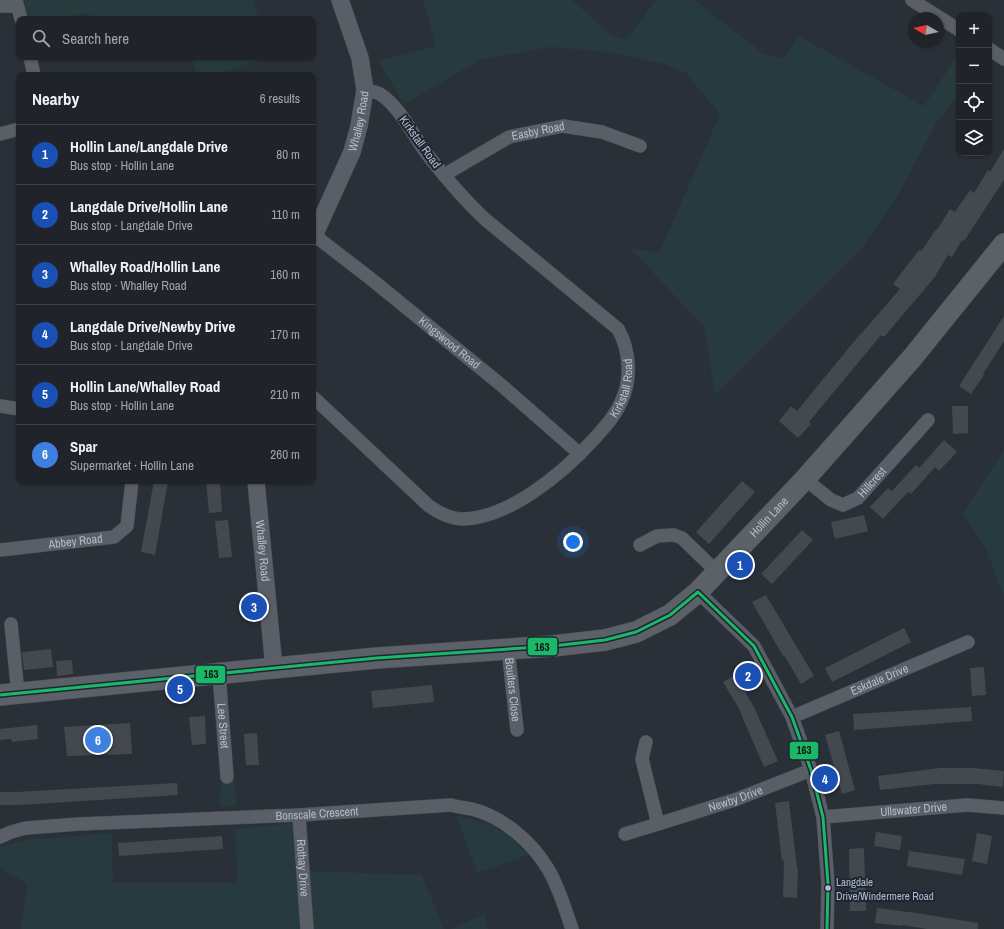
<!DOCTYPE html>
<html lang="en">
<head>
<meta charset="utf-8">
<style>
	body { margin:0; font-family:"Archivo Narrow",sans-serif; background:#282c32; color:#f1f3f6 }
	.controls { position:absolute; right:12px; top:12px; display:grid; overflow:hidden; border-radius:8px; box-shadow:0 1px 3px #0004 }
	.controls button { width:36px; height:36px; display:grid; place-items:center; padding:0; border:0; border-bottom:1px solid #3d4147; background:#20242a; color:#f1f3f6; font:20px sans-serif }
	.compass { position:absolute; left:908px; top:12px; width:36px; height:36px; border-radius:50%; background:#20242a; box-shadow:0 1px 3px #0004; rotate:279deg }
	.you { position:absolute; left:573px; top:542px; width:14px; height:14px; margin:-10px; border:3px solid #fff; border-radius:50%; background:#1a73e8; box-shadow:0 0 0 6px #1a73e833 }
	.badge { display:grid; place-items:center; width:26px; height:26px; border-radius:50%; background:#db2777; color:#fff; font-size:13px; font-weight:700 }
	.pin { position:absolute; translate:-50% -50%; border:2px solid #fff; box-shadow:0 1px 4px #0006 }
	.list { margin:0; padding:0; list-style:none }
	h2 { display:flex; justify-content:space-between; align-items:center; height:52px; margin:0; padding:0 16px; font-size:17px }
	h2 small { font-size:13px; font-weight:400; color:#a2a4a8 }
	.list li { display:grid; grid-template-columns:26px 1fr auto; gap:12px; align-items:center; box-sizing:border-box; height:60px; padding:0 16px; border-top:1px solid #3d4147 }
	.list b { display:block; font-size:15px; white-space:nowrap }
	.list p { margin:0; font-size:13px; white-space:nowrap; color:#a2a4a8 }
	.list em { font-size:13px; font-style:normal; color:#a2a4a8 }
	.icon { flex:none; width:22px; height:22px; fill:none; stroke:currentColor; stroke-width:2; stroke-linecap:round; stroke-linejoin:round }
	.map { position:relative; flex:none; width:1004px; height:929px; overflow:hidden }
	.search { position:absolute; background:#20242a; box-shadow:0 1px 3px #0004; left:16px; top:16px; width:300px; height:44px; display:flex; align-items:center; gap:10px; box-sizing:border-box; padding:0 14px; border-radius:8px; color:#a2a4a8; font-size:15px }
	.panel { position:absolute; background:#20242a; box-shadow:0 1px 3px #0004; left:16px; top:72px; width:300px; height:412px; border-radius:8px }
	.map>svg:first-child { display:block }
	.green { fill:#273a3e }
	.building { fill:#444950 }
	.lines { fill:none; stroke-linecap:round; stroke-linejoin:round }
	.minor-casing { stroke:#484c53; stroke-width:14 }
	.tertiary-casing { stroke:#484c53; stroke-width:18 }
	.primary-casing { stroke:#484c55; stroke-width:22 }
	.minor { stroke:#5a5e66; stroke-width:13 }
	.tertiary { stroke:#5a5e66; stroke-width:17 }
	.primary { stroke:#5c6168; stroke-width:21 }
	.bus-1-casing { stroke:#1d2633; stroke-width:6 }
	.bus-1 { stroke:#1ab867; stroke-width:3 }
	.bus-dot { fill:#b4bcc9; stroke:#1d2633; stroke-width:1.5 }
	.labels { text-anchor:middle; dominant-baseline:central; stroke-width:4; stroke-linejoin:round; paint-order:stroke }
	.bus-label { font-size:11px; fill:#b4bcc9; stroke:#1d2633; text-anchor:start }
	.street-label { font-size:12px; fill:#b4bcc9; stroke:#1d2633 }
	.line-badge { stroke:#1d2633; stroke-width:1.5 }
	.pale-badge-label { font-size:11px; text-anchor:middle; font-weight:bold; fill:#111 }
</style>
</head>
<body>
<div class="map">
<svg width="1004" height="929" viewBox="0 0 1004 929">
	<rect width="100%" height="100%" fill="#2a3038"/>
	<!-- green -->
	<g class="green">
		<polygon points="24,0 253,0 259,19 91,19 88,13 61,19 28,19"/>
		<polygon points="423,0 572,0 610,34 626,40 656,0 694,0 764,54 784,59 799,36 924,106 959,53 959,93 935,125 897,197 863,247 715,395 704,327 630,248 659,254 720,114 685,72 661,63 609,52 550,47 480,60 404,104 378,61 436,46"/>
		<polygon points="192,57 269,57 217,75 197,75"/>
		<polygon points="1004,450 1004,597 985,547 963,513"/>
		<polygon points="235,781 236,806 220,807 219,802 223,782"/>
		<polygon points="457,816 488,823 510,837 529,855 477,873"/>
		<polygon points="304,822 308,871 422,875 444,929 21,929 27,884 0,868 0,847 26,840 112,833 113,883 238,883 235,829"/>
		<polygon points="484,914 488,929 451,929"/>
	</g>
	<!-- building -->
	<g class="building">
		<polygon points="1004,149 1004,180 964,241 962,240 952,257 948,255 934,278 884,337 881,335 823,405 809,422 811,424 798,438 779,421 791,406 797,411 861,333 861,334 900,289 893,284 919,250 921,251 925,246 936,229 937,230 950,209 955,212 970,190 974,193 988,170 990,172"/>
		<polygon points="1004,316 1004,341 983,374 984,375 971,394 959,386"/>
		<polygon points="952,406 968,406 968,433 953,434"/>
		<polygon points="944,440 957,452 939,471 935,467 911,494 908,492 883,519 870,507 888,488 892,491 916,465 919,468"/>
		<polygon points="154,481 168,481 155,555 141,552"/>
		<polygon points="206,481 220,481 222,512 209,513"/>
		<polygon points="742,481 755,492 709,544 696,532"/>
		<polygon points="864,515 868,531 835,539 831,522"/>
		<polygon points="228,520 232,557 219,558 215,521"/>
		<polygon points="802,530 813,540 772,584 761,574"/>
		<polygon points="766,595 814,676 801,684 784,655 783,656 752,602"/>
		<polygon points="904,628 911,642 832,682 825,668"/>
		<polygon points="51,649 53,667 24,670 22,652"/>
		<polygon points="72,660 73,674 57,676 56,661"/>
		<polygon points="984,667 986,695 972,696 970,668"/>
		<polygon points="735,675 754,707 778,761 764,767 738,707 723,682"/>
		<polygon points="432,685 434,702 373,708 371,691"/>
		<polygon points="971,707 972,721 854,730 853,714"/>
		<polygon points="205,716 206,744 192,745 189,717"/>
		<polygon points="130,723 132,754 67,756 64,727"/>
		<polygon points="37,725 38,739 12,742 11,739 0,740 0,729"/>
		<polygon points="839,731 855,790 842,794 825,735"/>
		<polygon points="257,733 259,765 246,765 244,734"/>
		<polygon points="940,768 973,768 1004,771 1003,787 978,784 934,784 880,790 878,776"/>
		<polygon points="177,783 178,795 19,805 0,805 0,792 16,792"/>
		<polygon points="789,801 797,868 798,869 797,898 783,897 784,860 782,861 775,803"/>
		<polygon points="876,832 902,836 900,850 874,846"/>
		<polygon points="977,833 992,836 987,864 972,861"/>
		<polygon points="222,836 223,849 119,856 118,843"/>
		<polygon points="864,848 866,911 850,911 849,849"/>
		<polygon points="909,851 965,859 962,875 907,866"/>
		<polygon points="877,908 916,913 978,923 978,929 927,929 902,925 902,926 875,923"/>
	</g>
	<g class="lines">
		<!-- minor casing -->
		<g class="minor-casing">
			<g id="minor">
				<polyline points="16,0 21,19"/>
				<polyline points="912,0 959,30"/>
				<polyline points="0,6 17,6"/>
				<polyline points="989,49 1004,59"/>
				<polyline points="30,57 34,75"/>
				<polyline points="0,134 19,129"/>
				<path id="s1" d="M444,175L509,137L563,126L602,132L640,146"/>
				<path id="s2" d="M314,235L371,279L500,384L580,454"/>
				<path id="s3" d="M313,397L429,506C439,513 450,519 463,519C510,518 564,472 594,439C604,428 615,416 621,402C632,380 630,350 618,329L486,220C464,200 445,177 427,154C412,134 401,108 380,94C376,92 370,91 365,90"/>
				<polyline points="0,406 19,409"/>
				<path id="s4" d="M805,479L831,500L843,505L858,498L928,420"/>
				<polyline points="640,545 657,536 674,535 682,538 717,572"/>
				<path id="s5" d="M0,550L114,537L127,526L132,481"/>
				<polyline points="698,592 754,646 792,717 811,770 823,817 828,884 827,929"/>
				<polyline points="11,624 18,694"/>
				<path id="s6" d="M508,649L517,730"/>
				<path id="s7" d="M219,674L227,777"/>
				<path id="s8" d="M792,717L968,642"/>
				<path id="s9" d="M646,742L642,759L658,824L737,799L811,770"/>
				<path id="s10" d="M299,815L307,929"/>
				<path id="s11" d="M823,817L967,805L1004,808"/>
				<polyline points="625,834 658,824"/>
				<path id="s12" d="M0,837L11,832L26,828L79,824L299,815L451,805C458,807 465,808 472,809C503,817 532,842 548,869C559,887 565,909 572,929"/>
			</g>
		</g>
		<!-- tertiary casing -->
		<g class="tertiary-casing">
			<g id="tertiary">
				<path id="s13" d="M313,238L352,152L359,126L365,90L360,58L340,0"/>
				<path id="s14" d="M256,481L274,668"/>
			</g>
		</g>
		<!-- primary casing -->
		<g class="primary-casing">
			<g id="primary">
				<path id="s15" d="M0,695L377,658L553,646L605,640L636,632L670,615L698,592L805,479L912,358L1004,244"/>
			</g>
		</g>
		<!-- minor -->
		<use href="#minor" class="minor"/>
		<!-- tertiary -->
		<use href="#tertiary" class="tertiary"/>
		<!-- primary -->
		<use href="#primary" class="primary"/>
		<!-- bus-1 casing -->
		<g class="bus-1-casing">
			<polyline id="bus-1" points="0,695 377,658 553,646 605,640 636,632 670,615 698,592 754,646 792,717 811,770 823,817 828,884 827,929"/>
		</g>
		<!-- bus-1 -->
		<use href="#bus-1" class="bus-1"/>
	</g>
	<!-- markers -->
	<circle class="bus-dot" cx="828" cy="888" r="3.5"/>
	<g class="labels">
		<!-- bus labels -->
		<g class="bus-label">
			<text x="836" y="882">Langdale<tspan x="836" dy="14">Drive/Windermere Road</tspan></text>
		</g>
		<!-- street labels -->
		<g class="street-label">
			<text stroke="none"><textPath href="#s13" startOffset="126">Whalley Road</textPath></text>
			<text stroke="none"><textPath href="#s1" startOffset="105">Easby Road</textPath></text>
			<text transform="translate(420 142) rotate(54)">Kirkstall Road</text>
			<text stroke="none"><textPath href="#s2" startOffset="173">Kingswood Road</textPath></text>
			<text stroke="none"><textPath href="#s3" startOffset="413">Kirkstall Road</textPath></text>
			<text stroke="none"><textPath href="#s4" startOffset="84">Hillcrest</textPath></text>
			<text stroke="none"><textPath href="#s15" startOffset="817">Hollin Lane</textPath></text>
			<text stroke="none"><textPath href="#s5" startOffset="76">Abbey Road</textPath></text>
			<text stroke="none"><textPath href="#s14" startOffset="70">Whalley Road</textPath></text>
			<text stroke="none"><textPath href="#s8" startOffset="95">Eskdale Drive</textPath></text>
			<text stroke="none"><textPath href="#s6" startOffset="41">Boulters Close</textPath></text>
			<text stroke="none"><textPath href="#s7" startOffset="52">Lee Street</textPath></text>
			<text stroke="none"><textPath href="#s9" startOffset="166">Newby Drive</textPath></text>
			<text stroke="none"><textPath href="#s11" startOffset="91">Ullswater Drive</textPath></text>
			<text stroke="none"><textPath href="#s12" startOffset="319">Bonscale Crescent</textPath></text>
			<text stroke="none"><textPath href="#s10" startOffset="53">Rothay Drive</textPath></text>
		</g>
	</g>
	<g class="line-badge">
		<rect x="527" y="637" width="31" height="19" rx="4" fill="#1ab867"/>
		<rect x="195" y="665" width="31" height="19" rx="4" fill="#1ab867"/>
		<rect x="789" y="741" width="30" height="19" rx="4" fill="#1ab867"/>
	</g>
	<g class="pale-badge-label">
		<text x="542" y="651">163</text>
		<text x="211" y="678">163</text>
		<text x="804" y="754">163</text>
	</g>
</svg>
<div class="controls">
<button>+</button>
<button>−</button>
<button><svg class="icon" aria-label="locate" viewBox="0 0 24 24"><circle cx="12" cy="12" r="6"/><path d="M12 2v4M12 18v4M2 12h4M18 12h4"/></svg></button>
<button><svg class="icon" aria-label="layers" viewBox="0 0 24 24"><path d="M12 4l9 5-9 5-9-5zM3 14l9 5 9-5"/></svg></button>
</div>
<svg class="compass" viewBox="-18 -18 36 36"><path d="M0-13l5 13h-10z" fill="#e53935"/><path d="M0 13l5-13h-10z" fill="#a2a4a8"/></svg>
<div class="you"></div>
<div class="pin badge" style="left:740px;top:565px;background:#1a4fb4">1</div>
<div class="pin badge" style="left:748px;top:676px;background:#1a4fb4">2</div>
<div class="pin badge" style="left:254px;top:607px;background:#1a4fb4">3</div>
<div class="pin badge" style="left:825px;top:779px;background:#1a4fb4">4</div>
<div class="pin badge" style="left:180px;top:689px;background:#1a4fb4">5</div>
<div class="pin badge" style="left:98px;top:740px;background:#3f7fe0">6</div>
<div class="search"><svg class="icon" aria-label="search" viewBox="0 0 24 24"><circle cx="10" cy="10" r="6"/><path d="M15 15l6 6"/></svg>Search here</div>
<section class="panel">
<h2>Nearby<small>6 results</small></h2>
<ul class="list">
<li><span class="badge" style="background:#1a4fb4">1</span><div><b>Hollin Lane/Langdale Drive</b><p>Bus stop · Hollin Lane</p></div><em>80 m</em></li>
<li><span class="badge" style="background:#1a4fb4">2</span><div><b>Langdale Drive/Hollin Lane</b><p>Bus stop · Langdale Drive</p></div><em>110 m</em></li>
<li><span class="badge" style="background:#1a4fb4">3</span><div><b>Whalley Road/Hollin Lane</b><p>Bus stop · Whalley Road</p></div><em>160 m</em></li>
<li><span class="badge" style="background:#1a4fb4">4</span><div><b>Langdale Drive/Newby Drive</b><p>Bus stop · Langdale Drive</p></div><em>170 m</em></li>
<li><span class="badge" style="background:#1a4fb4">5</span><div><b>Hollin Lane/Whalley Road</b><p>Bus stop · Hollin Lane</p></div><em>210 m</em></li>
<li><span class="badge" style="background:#3f7fe0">6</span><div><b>Spar</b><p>Supermarket · Hollin Lane</p></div><em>260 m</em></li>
</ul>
</section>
</div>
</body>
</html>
